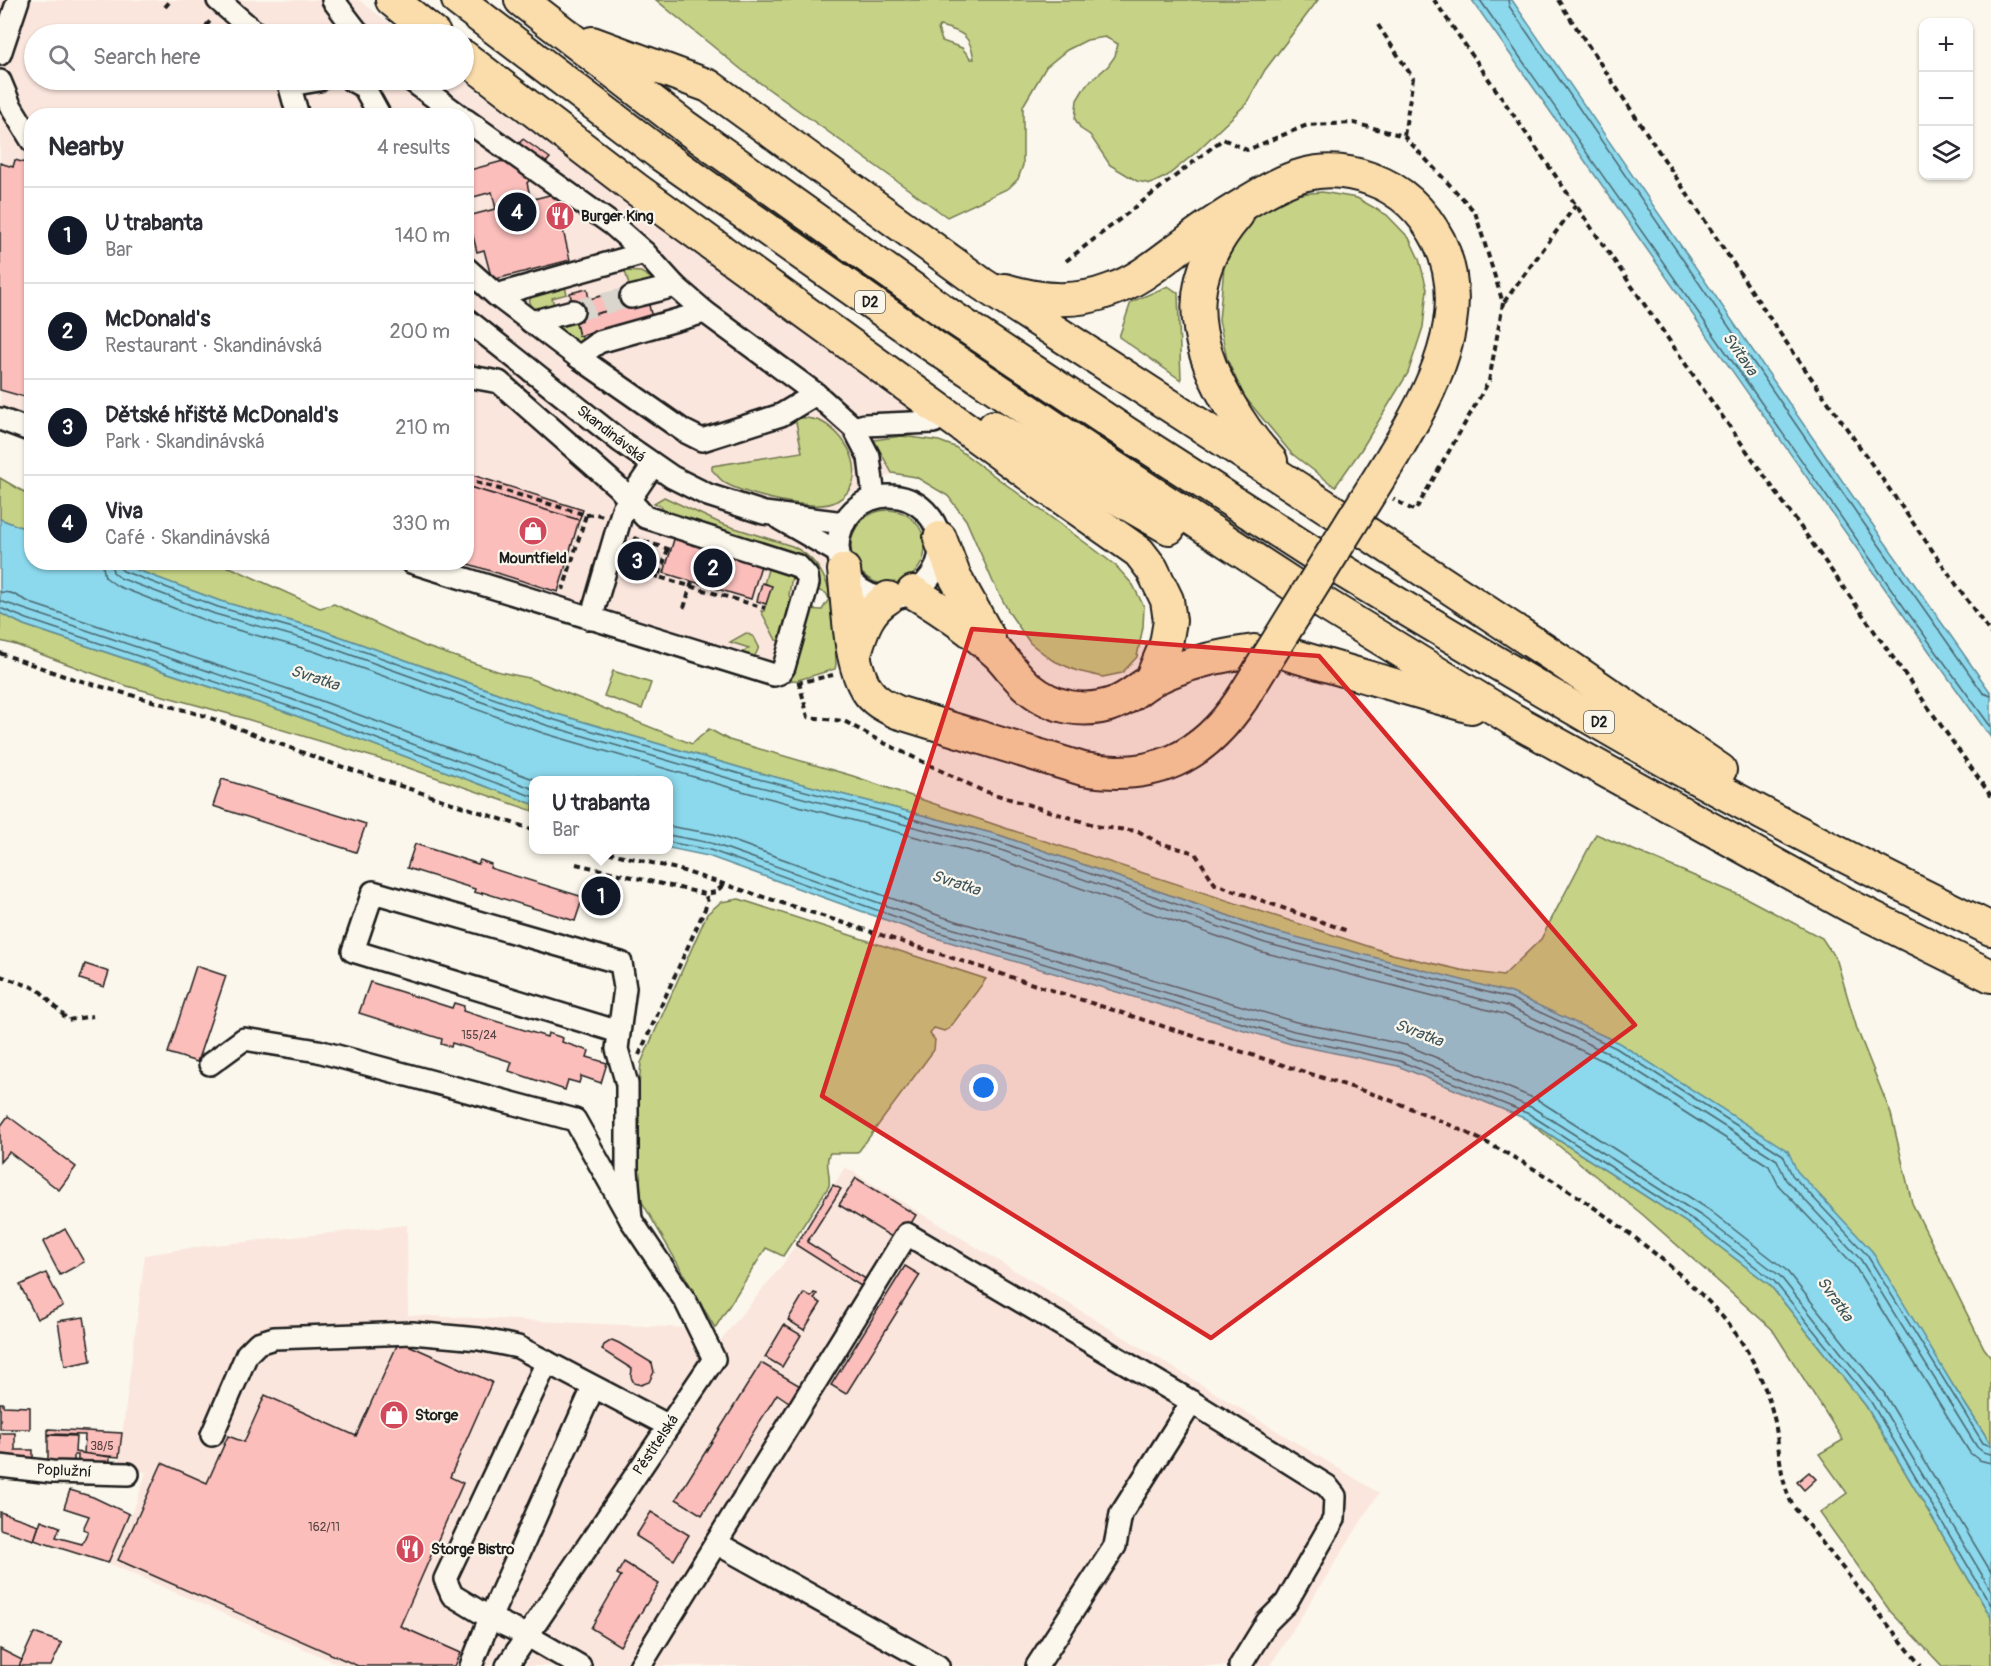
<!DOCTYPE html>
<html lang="en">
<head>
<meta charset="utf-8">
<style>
	body { margin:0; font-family:Pangolin,sans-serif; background:#f7f7f7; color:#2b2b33 }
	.controls { position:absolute; right:18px; top:18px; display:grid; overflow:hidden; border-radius:12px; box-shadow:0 2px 4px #0004 }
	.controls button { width:54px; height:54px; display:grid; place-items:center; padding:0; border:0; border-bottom:2px solid #e1e1e2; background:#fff; color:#2b2b33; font:30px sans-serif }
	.you { position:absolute; left:984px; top:1088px; width:21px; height:21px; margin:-15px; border:4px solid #fff; border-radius:50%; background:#1a73e8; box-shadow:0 0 0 9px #1a73e833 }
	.badge { display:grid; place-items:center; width:39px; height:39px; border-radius:50%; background:#111827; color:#fff; font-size:20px; font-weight:700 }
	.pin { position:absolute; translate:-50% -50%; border:3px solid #fff; box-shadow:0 2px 6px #0006 }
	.popup { position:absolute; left:529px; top:776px; width:144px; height:78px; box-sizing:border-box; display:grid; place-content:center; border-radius:12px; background:#fff; filter:drop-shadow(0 2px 4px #0005); font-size:20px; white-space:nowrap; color:#7c7c81 }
	.popup b { font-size:22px; color:#2b2b33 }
	.popup::after { content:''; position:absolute; left:50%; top:100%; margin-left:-12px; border:12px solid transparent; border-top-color:#fff }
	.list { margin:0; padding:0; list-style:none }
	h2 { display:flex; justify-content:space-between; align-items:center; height:78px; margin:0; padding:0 24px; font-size:26px }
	h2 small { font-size:20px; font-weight:400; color:#7c7c81 }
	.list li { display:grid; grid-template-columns:39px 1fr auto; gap:18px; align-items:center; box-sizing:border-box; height:96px; padding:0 24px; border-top:2px solid #e1e1e2 }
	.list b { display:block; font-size:22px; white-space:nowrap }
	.list p { margin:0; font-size:20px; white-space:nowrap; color:#7c7c81 }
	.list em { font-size:20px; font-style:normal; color:#7c7c81 }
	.icon { flex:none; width:33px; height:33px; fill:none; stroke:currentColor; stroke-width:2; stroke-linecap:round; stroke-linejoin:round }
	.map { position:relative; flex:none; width:1991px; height:1666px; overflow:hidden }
	.search { position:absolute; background:#fff; box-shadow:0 2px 4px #0004; left:24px; top:24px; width:450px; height:66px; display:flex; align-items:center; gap:15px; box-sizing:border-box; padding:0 21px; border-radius:33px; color:#7c7c81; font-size:22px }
	.panel { position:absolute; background:#fff; box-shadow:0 2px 4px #0004; left:24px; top:108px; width:450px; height:462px; border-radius:24px }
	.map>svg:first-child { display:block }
	.built { fill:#fbe6dd }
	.green { fill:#c6d285; stroke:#717750; stroke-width:1.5; fill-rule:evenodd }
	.water { fill:#8cd8ec; stroke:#5f8d99; stroke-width:1.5 }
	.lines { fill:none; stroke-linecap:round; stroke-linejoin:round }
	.shore { stroke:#49676f; stroke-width:1.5 }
	.building { fill:#fbbebb; stroke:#1c1c1c; stroke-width:1.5 }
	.minor-tunnel { stroke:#dad6cd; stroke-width:21; stroke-dasharray:21 10; stroke-linecap:butt }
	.minor-casing { stroke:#1c1c1c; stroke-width:26 }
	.highway-casing { stroke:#1c1c1c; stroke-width:36 }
	.path { stroke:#1c1c1c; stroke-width:4; stroke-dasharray:6 4.5; stroke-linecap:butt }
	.minor { stroke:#fbf7ec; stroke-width:21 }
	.highway { stroke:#fbddab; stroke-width:32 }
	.highway-bridge-casing { stroke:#1c1c1c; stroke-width:36; stroke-linecap:butt }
	.highway-bridge { stroke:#fbddab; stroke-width:32 }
	.marked { fill:#d62828; fill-opacity:0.2; stroke:#d62828; stroke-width:4.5; stroke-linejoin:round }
	.labels { text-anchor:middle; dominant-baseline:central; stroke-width:4.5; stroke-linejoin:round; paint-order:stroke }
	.number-label { font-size:12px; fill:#544444 }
	.shield { fill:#fbf7ec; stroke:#5f5e5a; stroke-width:1.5 }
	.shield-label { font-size:14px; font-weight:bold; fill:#1c1c1c }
	.poi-label { font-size:15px; font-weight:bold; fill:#1c1c1c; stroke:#fbf7ec; text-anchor:start }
	.street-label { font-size:15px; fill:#1c1c1c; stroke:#fbf7ec }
	.water-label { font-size:16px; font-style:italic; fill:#3e545a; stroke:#fbf7ec }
</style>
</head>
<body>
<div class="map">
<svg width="1991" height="1666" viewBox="0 0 1991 1666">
	<rect width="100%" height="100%" fill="#fbf7ec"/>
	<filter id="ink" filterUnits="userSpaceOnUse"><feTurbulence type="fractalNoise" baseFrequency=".0167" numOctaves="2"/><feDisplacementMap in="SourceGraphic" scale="12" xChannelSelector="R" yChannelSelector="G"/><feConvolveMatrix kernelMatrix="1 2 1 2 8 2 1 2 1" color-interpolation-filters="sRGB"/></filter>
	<g filter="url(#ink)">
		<!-- built -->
		<g class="built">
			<polygon points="0,0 359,0 404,34 34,34 34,80 463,80 662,230 911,409 921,433 902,465 880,482 850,493 843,499 828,524 825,541 827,571 813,581 782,683 382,563 466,562 466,116 32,116 31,443 0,430"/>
			<polygon points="845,1167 1379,1493 1270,1666 524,1666 725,1359 719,1342 783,1264"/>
			<polygon points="407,1225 408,1315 691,1328 701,1346 699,1362 491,1666 343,1666 108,1563 137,1501 146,1472 118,1468 145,1255 196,1247"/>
		</g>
		<!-- green -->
		<g class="green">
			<path d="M656,0H1318L1265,70L1246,104L1194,154L1167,176L1151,184L1137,181L1110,165L1090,135L1081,129L1075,119L1077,100L1086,85L1108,66L1115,56L1118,44L1105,37L1087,40L1067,50L1046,67L1023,106V165L1018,179L1009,188L947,217L742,70ZM940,26C963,32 970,35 974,59H971L962,48L942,41L938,29Z"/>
			<polygon points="1322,192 1357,198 1387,215 1409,238 1419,259 1427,289 1423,327 1408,373 1361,450 1335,487 1291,453 1244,396 1227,359 1219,320 1224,267 1244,226 1266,205 1299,194"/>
			<polygon points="625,271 641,272 651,278 652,283 630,289"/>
			<polygon points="1168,286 1178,293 1181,380 1119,337 1131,302"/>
			<polygon points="565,287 567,294 552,298 555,309 534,311 529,303 531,296"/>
			<polygon points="575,319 579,336 581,335 583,345 570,343 550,324"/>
			<path d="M795,417C804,418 814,418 822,422C850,437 871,480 837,501C818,513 745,495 725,483C720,480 716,474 712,470V466L802,452Z"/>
			<polygon points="902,436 939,441 955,447 1098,552 1116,566 1133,585 1144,607 1143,627 1137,657 1122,673 1103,677 1077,671 1052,660 1030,643 1010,614 993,582 966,520 948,496 916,477 892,473 874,440"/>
			<polygon points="0,478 31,496 31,531 0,519"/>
			<path d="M664,497L722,524L792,546C839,568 834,621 836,665L835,669L798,680L782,681L806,609L822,610L829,599L826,593L813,589L814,575L713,533L707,525L664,512L661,506L654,503Z"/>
			<circle cx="888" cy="547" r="37"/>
			<polygon points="210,562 232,568 320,608 334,604 424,646 500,672 529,678 692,744 709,729 729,740 853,776 1005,828 1392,954 1461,970 1503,976 1541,939 1596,834 1746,898 1822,938 1837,961 1857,1029 1891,1114 1912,1203 1984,1348 1991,1357 1991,1444 1954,1387 1796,1171 1787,1151 1269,930 999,835 748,770 550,712 319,629 220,601 118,563"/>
			<polygon points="770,562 793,569 789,595 795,608 785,642 776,640 761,611 764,611 771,586 764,584"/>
			<polygon points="0,613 24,625 286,712 533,804 533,811 403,766 233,715 127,686 16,645 0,641"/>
			<polygon points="746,633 754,637 759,647 755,656 751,659 732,658 749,648 730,642"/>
			<polygon points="613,671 651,683 642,709 604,696"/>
			<path d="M739,899L986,979L949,1029L944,1031L934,1028L930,1034L935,1040L934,1050L859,1151L855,1153H830C824,1162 831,1174 829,1186L783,1256L766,1248L715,1328L642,1202L637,1180L638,1097L641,1063L707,914L721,902Z"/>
			<polygon points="1526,1119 1695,1228 1770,1285 1866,1406 1991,1617 1991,1666 1942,1666 1890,1611 1820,1513 1847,1493 1819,1454 1843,1440 1772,1329 1643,1215"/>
		</g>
		<!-- water -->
		<g class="water">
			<polygon points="1472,0 1512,0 1863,511 1991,693 1991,738 1902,613"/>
			<polygon points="0,519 31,531 32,562 118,563 220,601 319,629 550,712 748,770 999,835 1269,930 1512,993 1619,1043 1788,1151 1797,1171 1872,1251 1954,1387 1991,1444 1991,1617 1866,1406 1770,1285 1695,1228 1526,1119 1398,1066 1291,1044 936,938 708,856 669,848 668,780 534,780 533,804 286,712 24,625 0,613"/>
		</g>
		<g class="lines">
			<!-- shore -->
			<g class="shore">
				<polyline points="1480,0 1906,610 1991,727"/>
				<polyline points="1508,0 1509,6 1858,515 1983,693 1991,696"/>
				<polyline points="102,562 105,577 117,586 212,623 313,651 543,733 742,791 992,857 1262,952 1504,1014 1608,1063 1769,1166 1779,1186 1854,1265 1970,1453 1979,1460 1991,1463"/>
				<polyline points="111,562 113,572 120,578 215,614 315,642 546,725 745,783 995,848 1265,943 1507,1006 1612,1055 1777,1160 1786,1180 1861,1260 1977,1447 1983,1452 1991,1454"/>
				<polyline points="118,562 119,567 123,571 218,607 318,635 548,718 747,776 997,841 1267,936 1510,998 1616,1048 1783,1155 1792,1175 1867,1255 1983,1443 1991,1446"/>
				<polyline points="0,592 11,593 33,604 294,691 536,780"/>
				<polyline points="0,601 291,699 534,789"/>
				<polyline points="0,608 27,619 288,706 534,797"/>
				<polyline points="668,826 714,834 943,917 1296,1022 1406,1045 1538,1100 1708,1209 1786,1270 1884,1393 1991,1572"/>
				<polyline points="668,835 711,843 941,925 1294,1031 1403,1054 1533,1108 1703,1217 1780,1276 1877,1398 1991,1590"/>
				<polyline points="668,842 710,850 938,932 1292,1038 1400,1061 1529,1114 1698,1223 1774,1281 1871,1402 1991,1605"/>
			</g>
		</g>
		<!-- building -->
		<g class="building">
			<polygon points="523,139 550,158 527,183 531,200 496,209 492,192 466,199 466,171 503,161"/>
			<polygon points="15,160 32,165 32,399 0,390 0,163 13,167"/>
			<polygon points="561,192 570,228 563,230 570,260 492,280 484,250 477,252 468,216"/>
			<polygon points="587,289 589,299 629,289 633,304 575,319 570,293"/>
			<polygon points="648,301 652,318 579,336 575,319"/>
			<polygon points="466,473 583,510 579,520 466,486"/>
			<polygon points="466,486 579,520 558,592 462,562 466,562"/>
			<polygon points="675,536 762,562 751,599 664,573"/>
			<polygon points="762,583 772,586 766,604 757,601"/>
			<polygon points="222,779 366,824 356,852 213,806"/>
			<polygon points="415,844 478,864 480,860 491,864 490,868 583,897 575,921 482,892 482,894 474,892 475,889 407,868"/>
			<polygon points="85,964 109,972 104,987 80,979"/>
			<polygon points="196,966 226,976 197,1062 168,1053"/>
			<polygon points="370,982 452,1008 454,1003 464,1006 463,1011 547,1037 548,1033 563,1038 562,1042 589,1051 587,1057 607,1063 601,1083 581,1076 579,1083 568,1080 565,1090 509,1071 512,1062 452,1043 451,1047 441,1044 442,1039 359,1013"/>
			<polygon points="8,1116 76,1167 59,1190 9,1152 0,1162 0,1127"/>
			<polygon points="856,1178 916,1215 900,1242 839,1205"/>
			<polygon points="833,1185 841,1189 807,1242 869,1281 864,1288 796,1245"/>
			<polygon points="65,1229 84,1262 60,1275 43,1242"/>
			<polygon points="905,1266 920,1275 846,1394 831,1385"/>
			<polygon points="46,1273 63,1306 37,1319 20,1285"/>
			<polygon points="804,1293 811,1297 814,1293 817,1294 814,1299 821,1303 804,1330 788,1320"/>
			<polygon points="84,1317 91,1361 65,1366 58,1321"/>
			<polygon points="784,1325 801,1335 782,1367 765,1357"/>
			<polygon points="612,1340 619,1343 652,1363 654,1372 649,1382 641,1385 634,1383 631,1377 632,1369 602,1350 604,1345"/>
			<polygon points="399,1341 492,1382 450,1477 463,1483 400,1626 461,1653 455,1666 358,1666 118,1560 162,1463 207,1483 228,1436 244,1442 265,1395 356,1436"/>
			<polygon points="761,1363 802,1387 792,1404 777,1394 702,1515 676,1499"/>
			<polygon points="0,1403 3,1403 3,1406 30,1407 30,1429 0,1429"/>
			<polygon points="48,1429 122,1433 119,1457 84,1454 85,1435 48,1434"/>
			<polygon points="0,1433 15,1433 15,1450 33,1450 33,1462 0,1461"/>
			<polygon points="48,1435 76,1436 75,1452 110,1457 109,1468 78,1466 78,1455 74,1455 74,1465 48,1464"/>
			<polygon points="1809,1472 1816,1479 1804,1490 1797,1482"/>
			<polygon points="70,1490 93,1497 129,1514 108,1563 34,1540 41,1520 60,1527 56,1537 82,1544 88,1531 83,1529 89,1516 64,1508"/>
			<polygon points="0,1512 39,1525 34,1540 0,1529"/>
			<polygon points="651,1512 689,1535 674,1560 636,1536"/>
			<polygon points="624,1562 659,1584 620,1646 591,1628 621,1576 617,1574"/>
			<polygon points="34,1633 62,1643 51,1666 19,1666"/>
			<polygon points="0,1649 22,1660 19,1666 0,1666"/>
		</g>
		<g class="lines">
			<!-- minor-tunnel -->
			<polyline class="minor-tunnel" points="573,311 631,297"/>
			<!-- minor casing -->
			<g class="minor-casing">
				<g id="minor">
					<polyline points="218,0 257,34"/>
					<polyline points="333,0 359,34"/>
					<polyline points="0,54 18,0"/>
					<polyline points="288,80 298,116"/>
					<polyline points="351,80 364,87 380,116"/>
					<polyline points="411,80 460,116"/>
					<polyline points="0,81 10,105 32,141"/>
					<polyline points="290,85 319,80"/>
					<polyline points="466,120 613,225 645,253 675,286 705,312 816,394 854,428 869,457 874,498"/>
					<polyline points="466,268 496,295 578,357 599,342 705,312"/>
					<polyline points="496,295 645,253"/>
					<polyline points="631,297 675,286"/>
					<polyline points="466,319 620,441 672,477 708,495 764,513 844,523"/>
					<polyline points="531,322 573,311"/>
					<polyline points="578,357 684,431 702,440 781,415 816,394"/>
					<polyline points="0,419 32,431"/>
					<polyline points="854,428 865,425 934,422"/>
					<circle cx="889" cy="547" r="51"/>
					<polyline points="780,519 839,553"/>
					<polyline points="411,562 774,675 780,673 784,667 808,583 807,576 798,566 645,517 618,487 499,382 466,376"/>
					<polyline points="591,619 623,509 653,465"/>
					<polyline points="210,1064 244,1039 318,1051 575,1120 631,1220 627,1170 627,1084 617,1049 625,988 621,963 373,892 353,951 619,1032"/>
					<polyline points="547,1362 445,1579 452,1595 490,1618 528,1636 580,1666"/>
					<polyline points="1192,1402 1327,1486 1335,1496 1334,1519 1286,1603 1267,1622 1240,1666"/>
					<polyline points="212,1435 247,1354 258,1343 274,1338 412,1333 479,1339 518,1347 669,1426"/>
					<polyline points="0,1466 52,1472 128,1474"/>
					<polyline points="716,1543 938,1666"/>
					<polyline points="471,1666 490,1618 593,1388"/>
					<polyline points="507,1666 714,1359 686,1302 631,1220"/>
					<polyline points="640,1666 907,1234 1192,1402 1121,1514 1115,1546 1037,1666"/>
				</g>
			</g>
			<!-- highway casing -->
			<g class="highway-casing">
				<g id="highway">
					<polyline points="392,0 434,34"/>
					<polyline points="458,0 663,156 933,346 1104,461 1295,586"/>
					<polyline points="521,0 684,126 952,317 1126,433 1314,554"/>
					<polyline points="592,43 709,86 982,284 1339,515"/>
					<polyline points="464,57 636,189 1045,486 1139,552 1152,569 1167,600 1170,621 1166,644 1151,680"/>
					<path d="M1237,215C1185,275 1189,335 1228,402C1240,424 1254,443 1271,461"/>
					<path d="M1005,290C1040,301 1075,304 1111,290C1140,280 1162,260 1187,242C1205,228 1224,216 1244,204C1286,178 1320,160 1371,179C1402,190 1424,212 1439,241C1474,314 1431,392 1394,454"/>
					<polyline points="994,427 1169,528"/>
					<polyline points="1367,533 1552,655 1720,770"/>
					<polyline points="940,538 954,575 989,638"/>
					<path d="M844,570C848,603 849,664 867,690C874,701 885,706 897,712L1083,769C1154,781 1203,758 1242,699"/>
					<path d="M1343,571C1454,638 1566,705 1680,769C1782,825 1886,878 1991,929"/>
					<path d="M913,592C943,610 972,630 998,654C1009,665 1017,678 1029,688C1053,708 1085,714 1115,703C1130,698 1140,686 1154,679C1186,663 1218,656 1254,651"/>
					<polyline points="1323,603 1512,719 1852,907 1991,976"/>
					<path d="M855,653C862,630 867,611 888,598"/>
					<polyline points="1291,655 1471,707"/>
				</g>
			</g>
			<!-- path -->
			<g class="path">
				<polyline points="1434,0 1698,382 1991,796"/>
				<polyline points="1558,0 1779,332 1991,634"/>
				<polyline points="165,7 171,0"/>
				<polyline points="1378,25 1413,78 1404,136"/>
				<polyline points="199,34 212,19"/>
				<polyline points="1066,261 1223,139 1247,150 1307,125 1354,123 1404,136 1475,212 1503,303 1489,381 1415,511 1393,499"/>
				<polyline points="1504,302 1576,205"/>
				<polyline points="466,479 586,515 563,590"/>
				<polyline points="586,515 596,514 603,516"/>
				<polyline points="634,538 671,550"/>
				<polyline points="668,549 659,577 765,608"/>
				<polyline points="628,565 627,568 659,577"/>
				<polyline points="684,608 692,582"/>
				<polyline points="0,653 64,676 205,716 328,762 534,830"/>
				<polyline points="799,682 808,717 844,721 878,740 981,790 1100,827 1138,831 1159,843 1195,853 1215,884 1348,931"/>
				<polyline points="797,683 833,675"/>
				<path d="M598,850L677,869L1382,1097C1405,1106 1428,1115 1450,1125C1527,1160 1599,1207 1664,1261C1698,1290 1730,1319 1751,1358C1762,1378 1770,1400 1775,1422C1780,1451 1779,1479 1793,1506L1921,1666"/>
				<polyline points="576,864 705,894 716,892 723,885"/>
				<polyline points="0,976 38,989 68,1020 93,1016"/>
				<polyline points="639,1055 708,902 705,894"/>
			</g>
			<!-- minor -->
			<use href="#minor" class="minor"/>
			<!-- highway -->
			<use href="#highway" class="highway"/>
			<!-- highway-bridge casing -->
			<g class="highway-bridge-casing">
				<polyline id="highway-bridge" points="1242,699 1394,454"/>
			</g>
			<!-- highway-bridge -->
			<use href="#highway-bridge" class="highway-bridge"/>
		</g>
	</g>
	<!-- marked area -->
	<path class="marked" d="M972,629L1319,656L1635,1025L1211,1338L822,1096Z"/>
	<!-- icons -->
	<defs>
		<g id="restaurant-disc" transform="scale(1.5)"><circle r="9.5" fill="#d1495b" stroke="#fbf7ec"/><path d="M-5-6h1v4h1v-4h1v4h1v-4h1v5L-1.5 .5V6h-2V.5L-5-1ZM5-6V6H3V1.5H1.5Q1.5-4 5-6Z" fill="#fff"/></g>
		<g id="shop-disc" transform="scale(1.5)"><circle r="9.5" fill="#d1495b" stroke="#fbf7ec"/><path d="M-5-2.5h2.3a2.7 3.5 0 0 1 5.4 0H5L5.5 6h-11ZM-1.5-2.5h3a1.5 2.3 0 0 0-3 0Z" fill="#fff"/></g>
	</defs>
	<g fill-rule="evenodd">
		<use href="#restaurant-disc" x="560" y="216"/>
		<use href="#shop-disc" x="533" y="531"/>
		<use href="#shop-disc" x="394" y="1415"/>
		<use href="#restaurant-disc" x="410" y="1549"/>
	</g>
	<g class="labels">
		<!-- number labels -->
		<g class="number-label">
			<text x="479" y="1035">155/24</text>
			<text x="102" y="1446">38/5</text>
			<text x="324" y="1527">162/11</text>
		</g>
		<!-- shield labels -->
		<g class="shield">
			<rect x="855" y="291" width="30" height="22" rx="4.5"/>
			<rect x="1584" y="711" width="30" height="22" rx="4.5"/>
		</g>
		<g class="shield-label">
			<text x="870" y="302">D2</text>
			<text x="1599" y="722">D2</text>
		</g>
		<!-- poi labels -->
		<g class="poi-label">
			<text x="581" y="216">Burger King</text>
			<text x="533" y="558" text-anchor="middle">Mountfield</text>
			<text x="415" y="1415">Storge</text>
			<text x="431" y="1549">Storge Bistro</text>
		</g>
		<!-- street labels -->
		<g class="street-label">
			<text transform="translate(611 434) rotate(38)">Skandinávská</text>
			<text transform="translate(656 1445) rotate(-56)">Pěstitelská</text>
			<text transform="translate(64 1471) rotate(3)">Poplužní</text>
		</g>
		<!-- water labels -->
		<g class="water-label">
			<text transform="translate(1740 354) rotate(55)">Svitava</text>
			<text transform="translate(315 678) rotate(18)">Svratka</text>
			<text transform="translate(956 883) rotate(18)">Svratka</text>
			<text transform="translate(1419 1033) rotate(21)">Svratka</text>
			<text transform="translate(1835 1299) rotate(55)">Svratka</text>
		</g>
	</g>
</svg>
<div class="controls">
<button>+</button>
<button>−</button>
<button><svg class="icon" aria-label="layers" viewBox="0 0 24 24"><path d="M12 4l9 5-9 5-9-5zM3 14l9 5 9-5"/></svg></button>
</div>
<div class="you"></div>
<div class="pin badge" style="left:601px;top:896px">1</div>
<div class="popup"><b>U trabanta</b>Bar</div>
<div class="pin badge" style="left:713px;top:568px">2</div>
<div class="pin badge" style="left:637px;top:561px">3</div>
<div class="pin badge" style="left:517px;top:212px">4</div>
<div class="search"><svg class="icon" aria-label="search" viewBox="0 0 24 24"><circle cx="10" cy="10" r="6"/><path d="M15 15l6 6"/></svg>Search here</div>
<section class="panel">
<h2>Nearby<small>4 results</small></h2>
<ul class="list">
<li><span class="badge">1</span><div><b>U trabanta</b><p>Bar</p></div><em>140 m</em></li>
<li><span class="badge">2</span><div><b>McDonald's</b><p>Restaurant · Skandinávská</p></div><em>200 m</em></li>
<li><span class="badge">3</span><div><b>Dětské hřiště McDonald's</b><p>Park · Skandinávská</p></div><em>210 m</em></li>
<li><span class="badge">4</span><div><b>Viva</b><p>Café · Skandinávská</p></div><em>330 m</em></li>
</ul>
</section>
</div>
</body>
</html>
